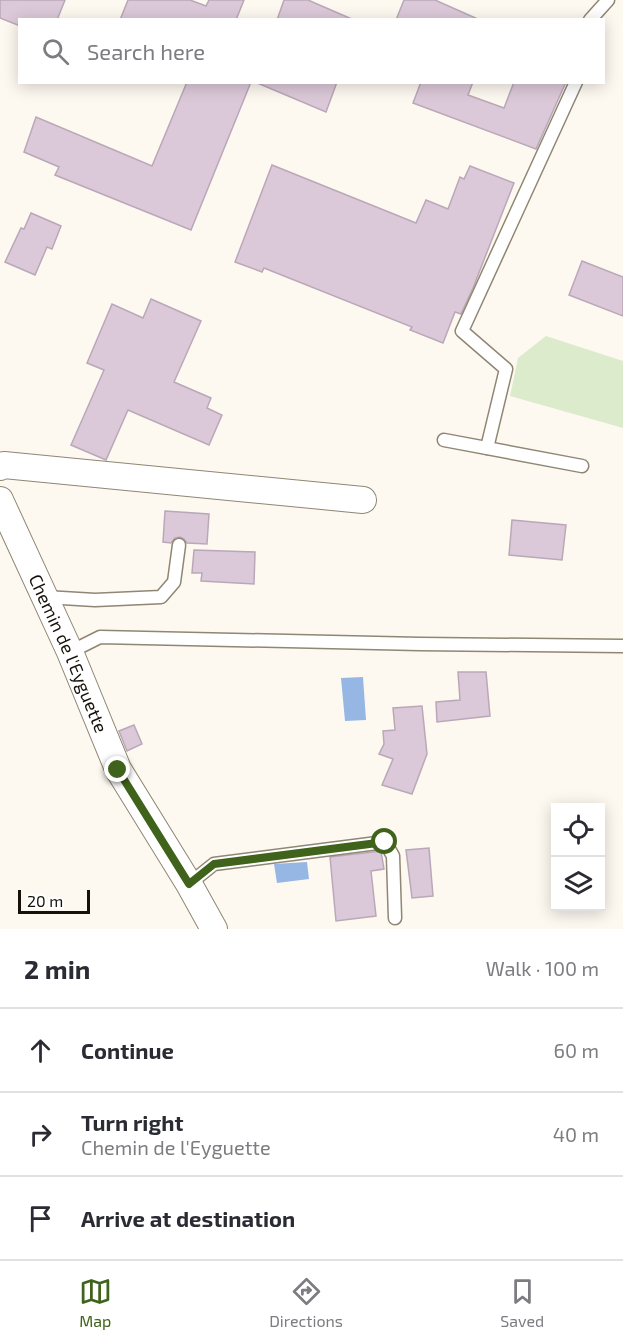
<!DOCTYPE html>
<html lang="en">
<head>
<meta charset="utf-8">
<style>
	body { margin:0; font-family:"Exo 2",sans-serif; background:#f2f2f3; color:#2b2b33 }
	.controls { position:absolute; right:18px; bottom:18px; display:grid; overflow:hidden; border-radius:0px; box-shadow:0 3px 15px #0003 }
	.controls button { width:54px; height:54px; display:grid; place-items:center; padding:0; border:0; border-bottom:2px solid #e1e1e2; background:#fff; color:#2b2b33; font:30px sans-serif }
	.scale { position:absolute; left:18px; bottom:15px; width:72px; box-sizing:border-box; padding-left:6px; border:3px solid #16120b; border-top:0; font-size:16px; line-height:21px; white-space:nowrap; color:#16120b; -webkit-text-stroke:4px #fff; paint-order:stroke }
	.stop { position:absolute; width:18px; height:18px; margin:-14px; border:4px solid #3f631b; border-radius:50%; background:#fff }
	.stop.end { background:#3f631b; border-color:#fff; box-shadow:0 2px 6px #0008 }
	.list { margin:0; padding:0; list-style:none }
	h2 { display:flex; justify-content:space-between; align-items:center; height:78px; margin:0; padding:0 24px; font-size:26px }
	h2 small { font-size:20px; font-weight:400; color:#7c7c81 }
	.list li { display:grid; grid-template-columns:39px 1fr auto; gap:18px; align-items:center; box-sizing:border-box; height:84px; padding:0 24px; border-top:2px solid #e1e1e2 }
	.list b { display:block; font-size:22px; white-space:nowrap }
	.list p { margin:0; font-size:20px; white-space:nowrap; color:#7c7c81 }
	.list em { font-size:20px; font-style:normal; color:#7c7c81 }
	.icon { flex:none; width:33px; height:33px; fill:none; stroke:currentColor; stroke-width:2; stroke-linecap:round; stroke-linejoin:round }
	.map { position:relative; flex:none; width:623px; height:929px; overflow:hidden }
	.search { position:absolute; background:#fff; box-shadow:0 3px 15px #0003; left:18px; right:18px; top:18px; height:66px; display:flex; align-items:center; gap:15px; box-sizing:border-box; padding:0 21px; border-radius:0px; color:#7c7c81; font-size:22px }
	.sheet { height:330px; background:#fff }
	nav { display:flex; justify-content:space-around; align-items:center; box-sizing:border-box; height:84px; border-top:2px solid #e1e1e2; background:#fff; font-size:16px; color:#7c7c81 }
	nav a { display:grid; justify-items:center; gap:3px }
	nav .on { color:#3f631b }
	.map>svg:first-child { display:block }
	.green { fill:#dbebcb }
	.water { fill:#96b6e3 }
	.building { fill:#dbc8d8; stroke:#baa8b8; stroke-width:1.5 }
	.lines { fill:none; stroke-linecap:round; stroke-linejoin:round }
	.lane-casing { stroke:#8f8673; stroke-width:15 }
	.street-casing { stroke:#8f8673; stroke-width:28 }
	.lane { stroke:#fff; stroke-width:12 }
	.street { stroke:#fff; stroke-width:26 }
	.route { stroke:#3f631b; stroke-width:8 }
	.labels { text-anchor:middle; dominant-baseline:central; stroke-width:5; stroke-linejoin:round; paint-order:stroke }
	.street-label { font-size:18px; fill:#16120b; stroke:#fff }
</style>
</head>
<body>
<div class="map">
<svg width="623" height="929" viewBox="0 0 623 929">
	<rect width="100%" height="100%" fill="#fdf9f1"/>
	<!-- green -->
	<polygon class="green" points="546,336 623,361 623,428 510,396 518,358"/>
	<!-- water -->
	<g class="water">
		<polygon points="363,677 366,720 345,721 341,678"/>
		<polygon points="307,862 309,879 277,883 274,864"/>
	</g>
	<!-- building -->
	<g class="building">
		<polygon points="0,0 65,0 57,20 20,20 20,26 0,18"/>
		<polygon points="128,0 190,0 206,6 209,0 244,0 236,20 120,20"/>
		<polygon points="284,0 308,0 354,20 277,20"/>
		<polygon points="404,0 435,0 480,20 396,20"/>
		<polygon points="187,82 251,82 191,230 55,175 59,167 24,152 36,117 152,166"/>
		<polygon points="255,82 337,82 326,112"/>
		<polygon points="421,82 473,82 468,95 504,108 514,82 566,82 536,149 413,103"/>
		<polygon points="272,165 416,223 426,200 448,209 460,177 464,179 470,166 514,183 473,288 461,314 455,312 443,343 410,330 412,327 264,268 262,272 235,262"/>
		<polygon points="31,213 61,226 52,249 47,247 35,275 5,262 21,228 24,229"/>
		<polygon points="582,261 623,277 623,316 569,295"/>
		<polygon points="151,299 201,321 174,382 211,398 207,408 222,415 209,445 128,410 106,460 71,445 104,370 87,363 112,304 143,318"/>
		<polygon points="165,511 209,514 207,544 187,543 184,539 180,537 175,538 171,543 163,542"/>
		<polygon points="512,520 566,525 562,560 509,555"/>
		<polygon points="194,550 255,552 254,584 201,581 202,573 192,573"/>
		<polygon points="458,672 486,672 490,716 437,722 436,702 460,700"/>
		<polygon points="422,706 427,754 412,794 382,785 393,759 379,754 384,744 383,731 395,730 393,708"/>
		<polygon points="134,725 142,744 127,751 119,731"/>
		<polygon points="429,848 433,896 412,898 406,850"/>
		<polygon points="381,851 384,869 371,871 376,916 336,921 330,857"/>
	</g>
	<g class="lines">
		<!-- lane casing -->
		<g class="lane-casing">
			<g id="lane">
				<polyline points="590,20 608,0"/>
				<polyline points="444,440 582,466"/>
				<polyline points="487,448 506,369 462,331 576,82"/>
				<polyline points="45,597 95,600 161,597 174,582 179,545"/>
				<polyline points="70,652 100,637 420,644 623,646"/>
				<polyline points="189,884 214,864 385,842 393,856 395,918"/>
			</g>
		</g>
		<!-- street casing -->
		<g class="street-casing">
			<g id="street">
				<polyline points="0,467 4,465 363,500"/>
				<path id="s1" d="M0,500L70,652L118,769L189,884L214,929"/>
			</g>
		</g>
		<!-- lane -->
		<use href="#lane" class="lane"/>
		<!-- street -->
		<use href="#street" class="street"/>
	</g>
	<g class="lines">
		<!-- route -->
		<polyline class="route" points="118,770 189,884 214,864 385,842"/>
	</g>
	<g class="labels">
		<!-- street labels -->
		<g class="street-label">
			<text stroke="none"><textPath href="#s1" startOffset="168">Chemin de l'Eyguette</textPath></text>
		</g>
	</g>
</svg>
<div class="controls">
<button><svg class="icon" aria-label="locate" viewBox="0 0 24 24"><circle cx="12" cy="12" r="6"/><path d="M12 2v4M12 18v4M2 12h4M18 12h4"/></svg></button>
<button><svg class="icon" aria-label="layers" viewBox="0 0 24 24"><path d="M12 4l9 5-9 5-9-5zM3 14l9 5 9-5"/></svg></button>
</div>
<div class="scale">20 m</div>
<div class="stop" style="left:385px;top:842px"></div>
<div class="stop end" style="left:118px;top:770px"></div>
<div class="search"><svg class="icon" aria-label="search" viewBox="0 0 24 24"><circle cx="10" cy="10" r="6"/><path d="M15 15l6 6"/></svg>Search here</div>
</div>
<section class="sheet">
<h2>2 min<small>Walk · 100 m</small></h2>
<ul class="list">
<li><svg class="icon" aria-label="ahead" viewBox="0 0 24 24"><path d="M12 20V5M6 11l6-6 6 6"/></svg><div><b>Continue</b></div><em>60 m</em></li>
<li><svg class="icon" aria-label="right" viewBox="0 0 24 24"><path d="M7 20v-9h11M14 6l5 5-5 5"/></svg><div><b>Turn right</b><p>Chemin de l'Eyguette</p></div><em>40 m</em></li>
<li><svg class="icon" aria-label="arrive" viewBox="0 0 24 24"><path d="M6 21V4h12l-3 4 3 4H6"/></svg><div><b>Arrive at destination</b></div></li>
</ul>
</section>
<nav>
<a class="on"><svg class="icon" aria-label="map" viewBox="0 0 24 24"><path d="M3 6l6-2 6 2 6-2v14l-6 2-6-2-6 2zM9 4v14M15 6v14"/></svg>Map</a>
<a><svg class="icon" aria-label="directions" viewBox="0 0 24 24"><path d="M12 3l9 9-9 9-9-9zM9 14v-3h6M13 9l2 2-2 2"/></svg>Directions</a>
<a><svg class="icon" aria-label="saved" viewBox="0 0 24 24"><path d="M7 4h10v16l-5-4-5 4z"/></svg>Saved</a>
</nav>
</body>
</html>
